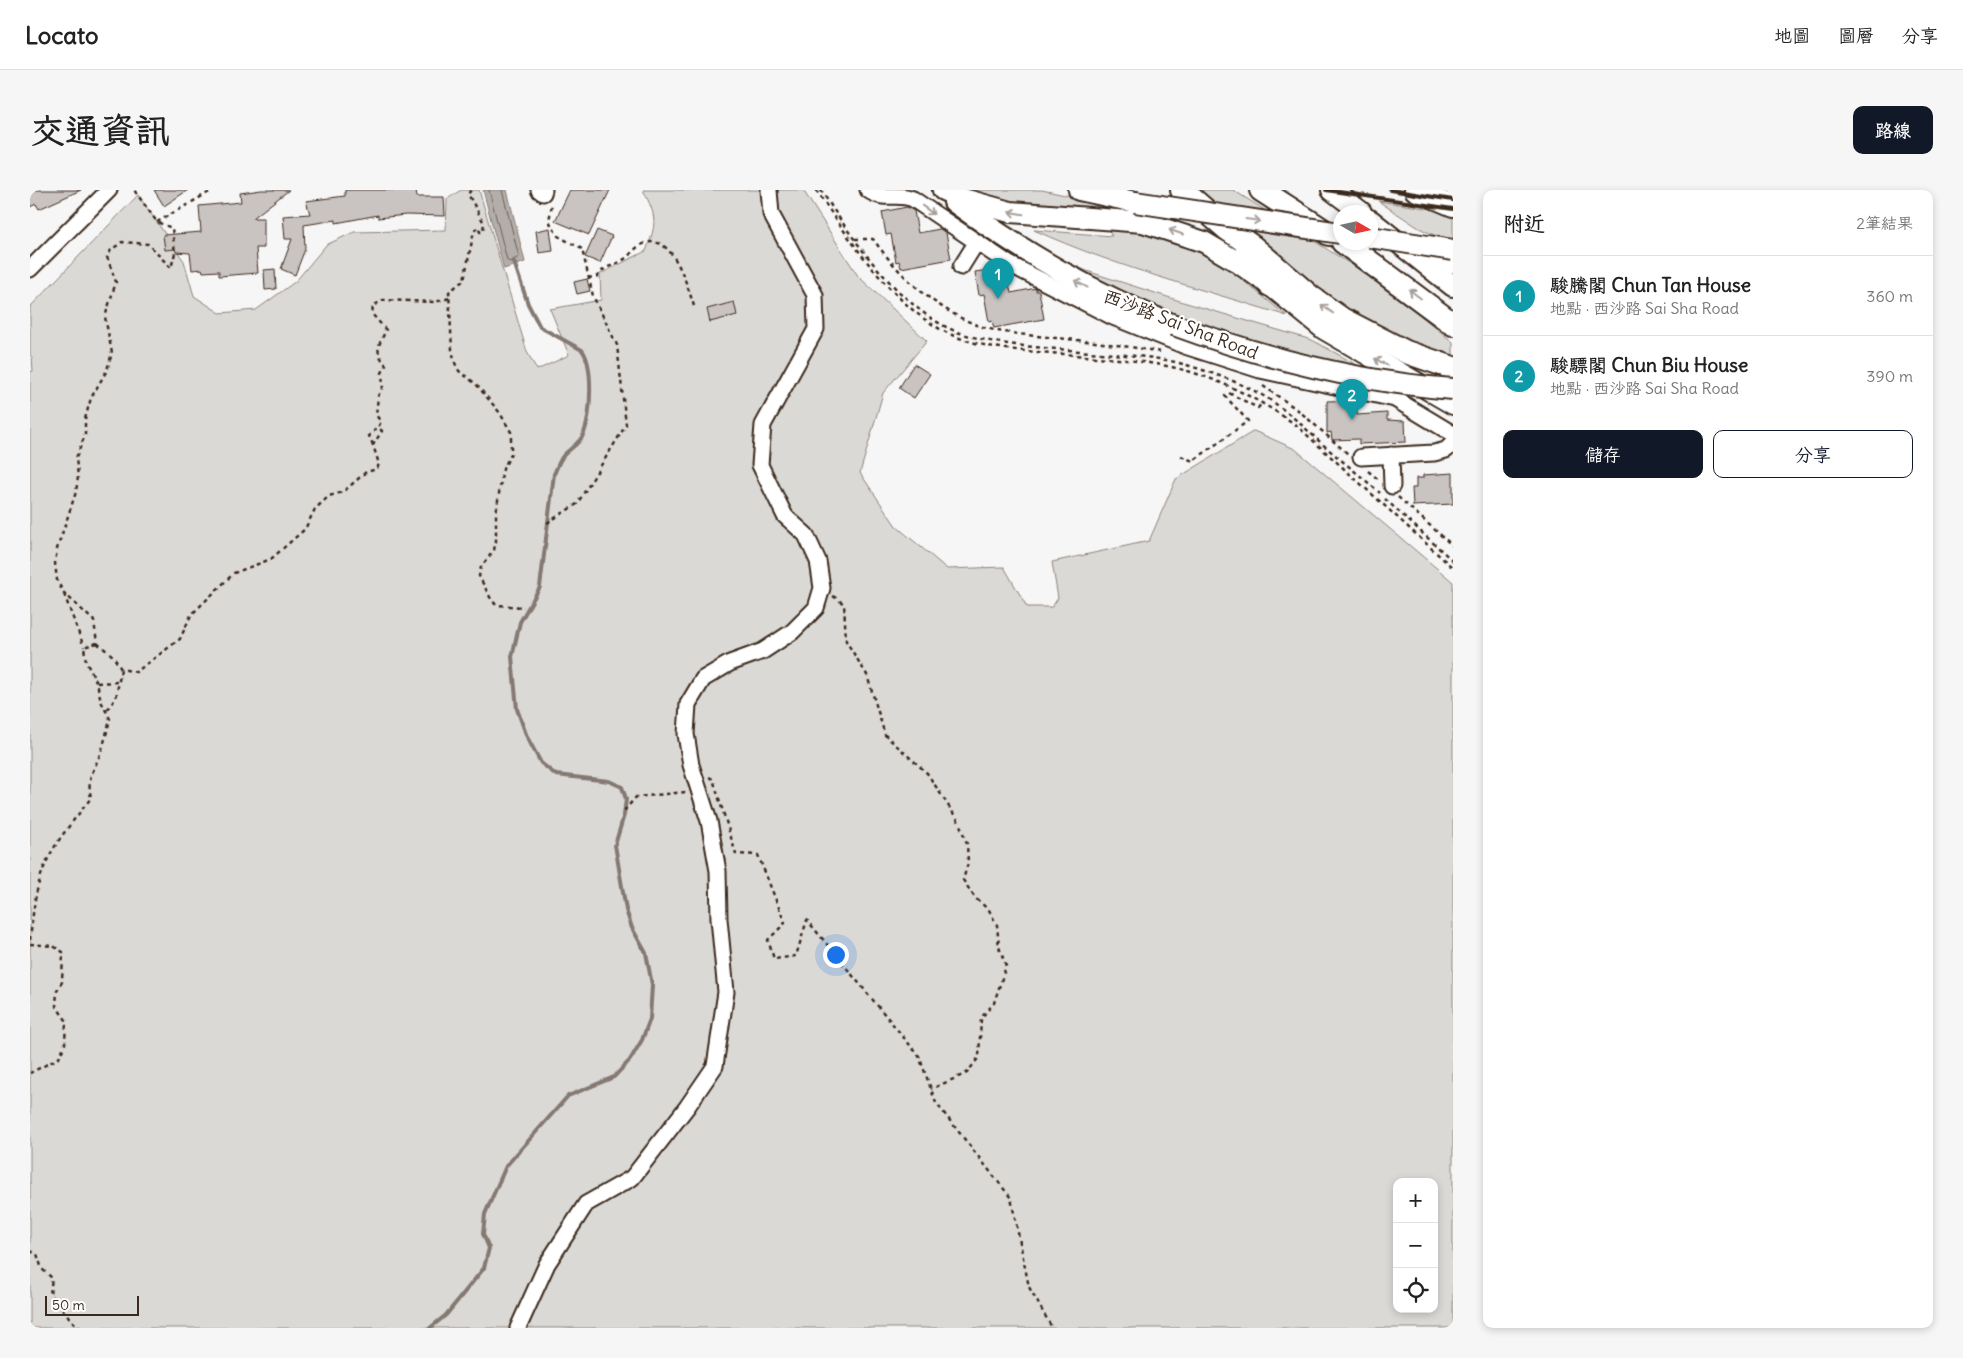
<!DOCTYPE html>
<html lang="zh-TW">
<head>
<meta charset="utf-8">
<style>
	body { margin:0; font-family:Delius,"LXGW WenKai TC",sans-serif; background:#f6f6f6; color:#222 }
	.controls { position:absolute; right:15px; bottom:15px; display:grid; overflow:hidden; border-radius:10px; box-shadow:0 2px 8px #0003 }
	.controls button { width:45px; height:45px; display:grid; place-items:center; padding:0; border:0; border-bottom:1px solid #e0e0e0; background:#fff; color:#222; font:25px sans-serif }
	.compass { position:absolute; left:1303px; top:15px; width:45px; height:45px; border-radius:50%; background:#fff; box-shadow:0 2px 8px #0003; rotate:99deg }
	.scale { position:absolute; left:15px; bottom:12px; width:94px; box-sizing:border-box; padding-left:5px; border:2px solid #3b2a1e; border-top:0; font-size:14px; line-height:18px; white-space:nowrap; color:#3b2a1e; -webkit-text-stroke:4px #fff; paint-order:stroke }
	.you { position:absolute; left:805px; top:764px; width:18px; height:18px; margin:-12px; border:4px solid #fff; border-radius:50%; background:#1a73e8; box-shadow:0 0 0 8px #1a73e833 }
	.badge { display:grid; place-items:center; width:32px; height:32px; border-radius:50%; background:#111827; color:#fff; font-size:16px; font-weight:700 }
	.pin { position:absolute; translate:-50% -41px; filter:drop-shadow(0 1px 2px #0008) }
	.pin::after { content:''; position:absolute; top:26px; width:18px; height:15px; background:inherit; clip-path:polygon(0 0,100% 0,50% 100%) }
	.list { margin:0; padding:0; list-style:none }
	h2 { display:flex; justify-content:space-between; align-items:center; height:65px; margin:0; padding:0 20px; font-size:21px }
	h2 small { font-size:16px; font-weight:400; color:#767676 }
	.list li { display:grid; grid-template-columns:32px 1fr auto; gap:15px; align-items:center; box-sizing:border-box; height:80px; padding:0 20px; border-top:1px solid #e0e0e0 }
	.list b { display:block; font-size:19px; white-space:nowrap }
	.list p { margin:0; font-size:16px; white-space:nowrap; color:#767676 }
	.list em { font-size:16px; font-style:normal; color:#767676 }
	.actions { display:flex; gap:10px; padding:15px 20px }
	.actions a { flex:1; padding:11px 0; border:1px solid #111827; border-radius:10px; text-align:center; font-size:18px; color:#111827 }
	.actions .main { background:#111827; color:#fff }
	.icon { flex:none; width:28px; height:28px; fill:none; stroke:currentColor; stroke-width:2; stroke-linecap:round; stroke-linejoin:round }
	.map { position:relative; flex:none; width:1423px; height:1138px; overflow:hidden; border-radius:10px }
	header { display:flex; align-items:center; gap:30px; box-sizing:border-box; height:70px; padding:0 25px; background:#fff; border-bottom:1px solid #e0e0e0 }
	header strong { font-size:24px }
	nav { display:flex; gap:28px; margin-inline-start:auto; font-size:18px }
	.intro { display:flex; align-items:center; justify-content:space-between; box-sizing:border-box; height:120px; padding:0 30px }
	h1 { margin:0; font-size:35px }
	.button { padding:12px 22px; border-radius:10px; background:#111827; color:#fff; font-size:18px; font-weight:700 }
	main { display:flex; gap:30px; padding:0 30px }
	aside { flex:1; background:#fff; border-radius:10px; box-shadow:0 2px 8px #0003 }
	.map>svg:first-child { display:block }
	.green { fill:#dbd9d6; stroke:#8b827a; fill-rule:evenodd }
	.water { fill:#b4aeaa; stroke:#847972 }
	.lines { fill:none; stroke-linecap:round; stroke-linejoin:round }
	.shore { stroke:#6b5f56; stroke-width:1 }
	.stream { stroke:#847972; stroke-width:4 }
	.building { fill:#c9c3c1; stroke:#3b2a1e }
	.minor-casing { stroke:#3b2a1e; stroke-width:19 }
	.major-casing { stroke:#3b2a1e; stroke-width:24 }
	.highway-casing { stroke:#3b2a1e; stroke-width:26 }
	.path { stroke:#3b2a1e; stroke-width:2.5; stroke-dasharray:4 4; stroke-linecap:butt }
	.minor { stroke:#fff; stroke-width:15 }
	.major { stroke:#fff; stroke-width:20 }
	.highway { stroke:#fff; stroke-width:22 }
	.rail { stroke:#3b2a1e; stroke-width:4 }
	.major-bridge-casing { stroke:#3b2a1e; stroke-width:24; stroke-linecap:butt }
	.major-bridge { stroke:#fff; stroke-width:20 }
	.oneway { stroke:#a79f9a }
	.labels { text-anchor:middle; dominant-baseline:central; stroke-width:4.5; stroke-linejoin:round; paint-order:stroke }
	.street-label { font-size:18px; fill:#3b2a1e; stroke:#fff }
</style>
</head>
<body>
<header>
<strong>Locato</strong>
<nav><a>地圖</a><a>圖層</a><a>分享</a></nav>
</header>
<div class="intro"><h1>交通資訊</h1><a class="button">路線</a></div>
<main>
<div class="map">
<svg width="1423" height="1138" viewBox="0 0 1423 1138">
	<rect width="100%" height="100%" fill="#f7f6f6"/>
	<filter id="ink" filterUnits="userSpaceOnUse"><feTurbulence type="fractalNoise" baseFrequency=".02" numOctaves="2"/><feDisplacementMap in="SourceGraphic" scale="10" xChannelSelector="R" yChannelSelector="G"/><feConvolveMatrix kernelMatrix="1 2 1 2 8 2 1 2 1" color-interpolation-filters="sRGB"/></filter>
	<g filter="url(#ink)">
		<!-- green -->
		<g class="green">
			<path d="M431,0H449L497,162L507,180L539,165L520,119L571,110L570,84L616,61C627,33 627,27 613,0H773L828,86L897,151L853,203L830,283L866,336L917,379L974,377L997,417H1022L1028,408L1022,372L1119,351L1146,289L1224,241L1265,259L1423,392V1138H0V182L3,181L2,167L0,165V117L108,5L154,71L164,106L190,123L226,120L266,91L296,55L324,42L416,40L417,9ZM1367,992H1404V1119H1367Z"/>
			<polygon points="937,0 1012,0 1136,27 1150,35 999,19"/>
			<polygon points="1167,0 1203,0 1330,80 1373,111 1423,152 1423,170 1401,163 1314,121"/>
			<polygon points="1348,11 1423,22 1423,54 1389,38"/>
			<path d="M1077,37L1132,47L1184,67L1257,126C1172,99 1085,77 1004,40L1082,46Z"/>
			<path d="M995,53L1057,81L1153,112L1282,150L1338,181C1307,174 1275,167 1245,159C1158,134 1074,97 995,53Z"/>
		</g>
		<!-- water -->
		<polygon class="water" points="453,0 477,0 495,72 474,79"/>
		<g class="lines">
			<!-- shore -->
			<polyline class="shore" points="459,0 477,70 479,72 489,67 472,0"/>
			<!-- stream -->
			<path class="stream" d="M400,1138L416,1125L454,1078L459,1058L453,1044L455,1024L476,976L538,906L584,887L600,870L612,850L620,829L622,795L616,763L602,738L596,720L585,655L594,625L596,609L592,597L579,591L526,585L511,573L497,547L487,519L482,467L490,432L510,397L524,284C527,278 529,271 533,266C540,258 550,254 554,243C561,225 564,175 552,160L510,137L498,114L484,72"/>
		</g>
		<!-- building -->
		<g class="building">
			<polygon points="0,0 51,0 9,19 6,14 0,17"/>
			<polygon points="124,0 158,0 134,16"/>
			<polygon points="231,0 259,0 223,28 234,28 234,58 226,58 228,83 189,86 189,81 173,82 172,79 162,80 160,63 146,62 145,59 135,60 133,45 171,42 169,16 211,12 210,3"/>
			<polygon points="315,0 386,0 387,7 414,7 415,26 376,25 348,28 348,25 306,33 306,30 274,35 275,59 265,85 251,79 262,49 255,49 253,26 280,24 276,11 315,6"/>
			<polygon points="540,0 580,0 559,45 525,31"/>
			<polygon points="877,17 884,21 888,43 910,39 916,43 921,69 871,78 869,71 866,72 861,44 856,45 852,22"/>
			<polygon points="520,38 523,61 509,63 506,41"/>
			<polygon points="567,40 582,46 570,73 555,67"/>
			<polygon points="245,79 246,99 235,100 234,80"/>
			<polygon points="958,80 959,84 973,81 977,84 981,103 1006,98 1006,101 1009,101 1014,129 964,138 962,131 959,132 954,104 949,105 945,82"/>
			<polygon points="557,89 560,101 547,104 544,92"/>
			<polygon points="704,112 707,125 680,132 677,119"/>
			<polygon points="884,174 900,184 884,208 869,198"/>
			<polygon points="1327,210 1327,225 1357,223 1357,230 1375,231 1376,252 1329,254 1329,249 1302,250 1301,242 1297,243 1297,211"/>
			<polygon points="1423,283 1423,314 1383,316 1382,298 1386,298 1386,288 1393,288 1393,285"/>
		</g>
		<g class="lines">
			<!-- minor casing -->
			<g class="minor-casing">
				<g id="minor">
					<polyline points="509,0 513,3 514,0"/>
					<path d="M838,0C855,12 867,2 883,9L979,74L1083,127L1155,156L1230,180L1365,209L1423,244"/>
					<polyline points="1394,59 1423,75"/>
					<polyline points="931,77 946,53"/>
					<polyline points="0,79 79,0"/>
					<polyline points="1361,265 1362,296"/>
					<polyline points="1331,267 1404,263 1416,260 1423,253"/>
					<polyline points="488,1138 517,1074 556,1014 602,988 657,917 685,876 696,802 689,729 688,681 679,631 661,575 656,544 658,514 673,489 700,473 733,461 762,442 786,418 792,398 788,371 776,345 755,326 730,275 733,235 786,139 785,105 741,24 739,0"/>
				</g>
			</g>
			<!-- major casing -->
			<g class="major-casing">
				<g id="major">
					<polyline points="913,0 933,9 980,22 1113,32 1174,52 1206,71 1240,95 1294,139 1423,214"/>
					<polyline points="1049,0 1105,12"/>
					<polyline points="1302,0 1331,22"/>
					<polyline points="1385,0 1423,16"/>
					<path d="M924,12C996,64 1061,102 1144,135"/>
					<polyline points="1340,30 1423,96"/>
				</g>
			</g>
			<!-- highway casing -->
			<g class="highway-casing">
				<g id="highway">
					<polyline points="1152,0 1197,39 1223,57 1281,107 1312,129 1376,162 1423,178"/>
					<polyline points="1231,0 1299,44"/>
					<polyline points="1313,52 1423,134"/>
					<polyline points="1216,64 1240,95"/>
				</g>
			</g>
			<!-- path -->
			<g class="path">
				<polyline points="441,0 438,4 454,33 453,41 450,42 448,37 444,41 434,90 419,102 422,160 425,173 429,181 446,194 470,223 481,242 481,264 473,279 471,290 466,324 466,351 464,360 451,377 449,386 461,409 466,415 494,417"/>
				<path d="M786,0C820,50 865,120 922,145C957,160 997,161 1034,164C1074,168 1116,170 1154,180C1194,191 1232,211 1266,235L1423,378"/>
				<path d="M791,0C821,48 871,119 925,141C966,157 1015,157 1059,162C1092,165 1128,166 1160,176C1186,184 1214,194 1237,208C1256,220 1273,236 1289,251C1309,269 1330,285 1350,303"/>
				<polyline points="127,32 183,0"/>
				<path d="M825,49H843C869,85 905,119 947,135C971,144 1001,145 1026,148C1061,151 1096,156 1131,162"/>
				<path d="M558,88L568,86C573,76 587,75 596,68C601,64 605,58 611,55C642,38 657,96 664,116"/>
				<polyline points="1233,196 1268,220 1318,264"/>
				<polyline points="343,255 339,246 348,237"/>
				<polyline points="1151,266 1163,271 1218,231 1195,206 1199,203 1228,218 1232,213"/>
				<polyline points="1338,281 1349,290"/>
				<polyline points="1368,307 1423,356"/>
				<polyline points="1355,309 1423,371"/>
				<polyline points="517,333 547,314 596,235 587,155 563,106 552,59 528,46 519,31 522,14"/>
				<polyline points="34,404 54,457"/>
				<polyline points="803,406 814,414 816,451 837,485 855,545 897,583 929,632 937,654 938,673 933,690 945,708 959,720 967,735 969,757 976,776 964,813 951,828 949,867 937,883 901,899"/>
				<path d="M67,453L83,466L91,479L106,482L150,449L161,425L204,383L241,369L275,339L285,319L299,306L313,302L336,282L347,279L349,274L343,255L352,241L348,237L351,232L346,225L348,206L353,196L352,183L356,175C344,160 348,157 356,140L342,124L343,116L353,110L405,112L420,108"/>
				<polyline points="67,493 88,492"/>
				<polyline points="77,520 86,508 91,479"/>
				<polyline points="679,587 683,589 706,664 728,665 755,733 738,750 744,769 766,766 777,730 889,866 906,913 981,1008 999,1097 1022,1138"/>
				<polyline points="594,621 606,607 656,602"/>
				<path d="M0,750C3,724 5,698 15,675C26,650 45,629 61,608C57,588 62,584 69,567C74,555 77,541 80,529L71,511L67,493L56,472L54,457L67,453L64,431L33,402L27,390L25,373L27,359L46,302L48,287L46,268L55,245V229L61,208L77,180L82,163L75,127L86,92L77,67L81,60L92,52L118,54L141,78L145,63L142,38L127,32L104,0"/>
				<polyline points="0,754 23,756 33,762 32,792 27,801 26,816 36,830 35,854 29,868 0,883"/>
				<polyline points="0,1061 7,1064 12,1079 22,1088 20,1104 43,1132 50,1138"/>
			</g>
			<!-- minor -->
			<use href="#minor" class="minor"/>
			<!-- major -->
			<use href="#major" class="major"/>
			<!-- highway -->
			<use href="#highway" class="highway"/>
			<!-- rail -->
			<g class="rail">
				<polyline points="1296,0 1423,19"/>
				<polyline points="1360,0 1423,10"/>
			</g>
			<!-- major-bridge casing -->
			<g class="major-bridge-casing">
				<g id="major-bridge">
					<polyline points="1105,12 1310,43"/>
					<polyline points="1340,47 1423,60"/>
					<path d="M1144,135C1234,168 1326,192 1423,199"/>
				</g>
			</g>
			<!-- major-bridge -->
			<use href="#major-bridge" class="major-bridge"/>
		</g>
		<!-- one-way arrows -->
		<defs><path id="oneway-shaft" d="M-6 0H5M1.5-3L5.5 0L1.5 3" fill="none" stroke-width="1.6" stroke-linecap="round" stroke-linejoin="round" transform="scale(1.25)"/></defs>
		<g class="oneway">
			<use href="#oneway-shaft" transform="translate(898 20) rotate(36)"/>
			<use href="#oneway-shaft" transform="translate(986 23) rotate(-171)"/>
			<use href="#oneway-shaft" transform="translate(1223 30) rotate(8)"/>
			<use href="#oneway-shaft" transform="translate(1146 42) rotate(-161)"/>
			<use href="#oneway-shaft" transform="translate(1051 94) rotate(-152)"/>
			<use href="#oneway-shaft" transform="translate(1385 104) rotate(-143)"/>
			<use href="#oneway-shaft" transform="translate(1297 119) rotate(-144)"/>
			<use href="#oneway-shaft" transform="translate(1351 172) rotate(-151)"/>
		</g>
	</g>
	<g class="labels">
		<!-- street labels -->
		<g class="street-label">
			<text transform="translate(1151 134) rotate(21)">西沙路 Sai Sha Road</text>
		</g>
	</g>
</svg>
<div class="controls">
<button>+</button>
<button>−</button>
<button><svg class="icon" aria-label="locate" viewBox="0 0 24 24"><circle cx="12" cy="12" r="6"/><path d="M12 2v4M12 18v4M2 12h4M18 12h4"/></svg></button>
</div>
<svg class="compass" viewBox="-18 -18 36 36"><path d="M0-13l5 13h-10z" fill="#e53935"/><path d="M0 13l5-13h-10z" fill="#767676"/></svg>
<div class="scale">50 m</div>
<div class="you"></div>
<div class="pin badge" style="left:968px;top:109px;background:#0f9aa8">1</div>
<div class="pin badge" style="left:1322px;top:230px;background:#0f9aa8">2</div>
</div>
<aside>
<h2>附近<small>2筆結果</small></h2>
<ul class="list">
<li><span class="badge" style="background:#0f9aa8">1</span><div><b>駿騰閣 Chun Tan House</b><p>地點 · 西沙路 Sai Sha Road</p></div><em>360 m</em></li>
<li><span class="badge" style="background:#0f9aa8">2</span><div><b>駿驃閣 Chun Biu House</b><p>地點 · 西沙路 Sai Sha Road</p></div><em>390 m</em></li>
</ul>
<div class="actions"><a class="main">儲存</a><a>分享</a></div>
</aside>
</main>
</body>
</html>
